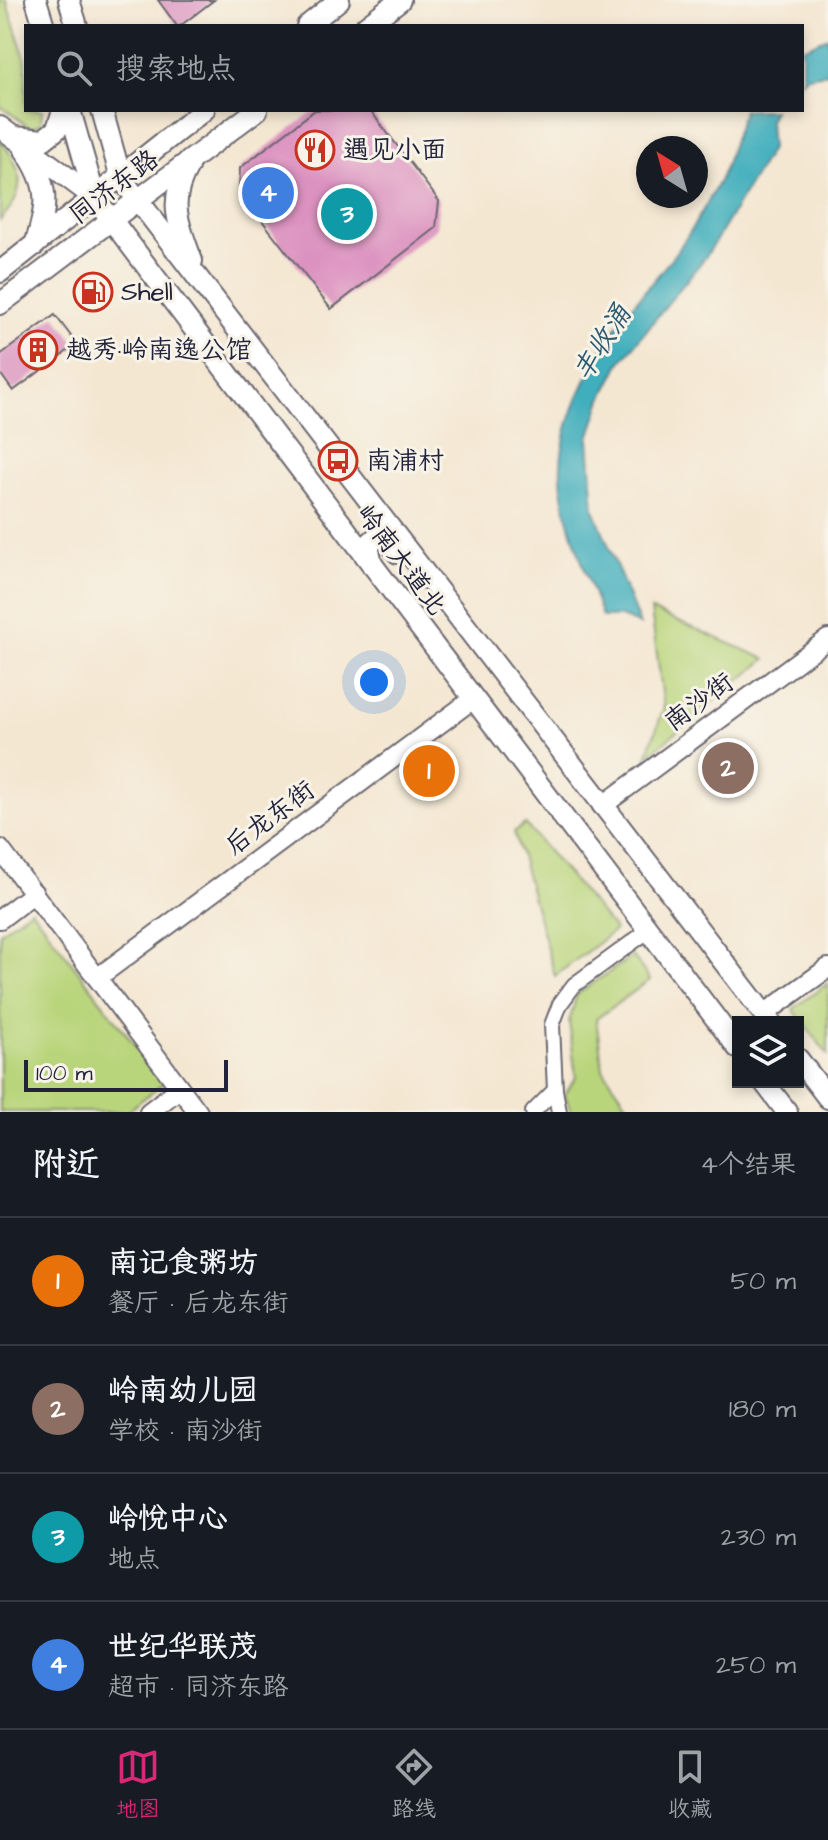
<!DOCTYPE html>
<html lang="zh">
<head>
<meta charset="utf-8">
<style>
	body { margin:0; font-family:"Architects Daughter","LXGW WenKai TC",sans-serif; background:#242831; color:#f1f3f6 }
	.controls { position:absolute; right:24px; bottom:24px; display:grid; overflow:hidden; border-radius:0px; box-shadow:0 4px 12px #0003 }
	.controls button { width:72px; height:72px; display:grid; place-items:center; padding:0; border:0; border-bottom:2px solid #363941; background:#171b24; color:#f1f3f6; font:40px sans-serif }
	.compass { position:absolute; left:636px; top:136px; width:72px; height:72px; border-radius:50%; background:#171b24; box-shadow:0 4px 12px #0003; rotate:323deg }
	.scale { position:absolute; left:24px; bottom:20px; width:204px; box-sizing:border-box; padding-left:8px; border:4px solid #22223b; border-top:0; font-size:22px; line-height:28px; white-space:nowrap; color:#22223b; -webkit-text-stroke:6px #f7f3e8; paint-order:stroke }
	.you { position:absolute; left:374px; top:682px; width:28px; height:28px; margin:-20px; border:6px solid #fff; border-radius:50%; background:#1a73e8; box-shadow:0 0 0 12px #1a73e833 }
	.badge { display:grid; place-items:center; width:52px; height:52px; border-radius:50%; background:#db2777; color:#fff; font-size:26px; font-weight:700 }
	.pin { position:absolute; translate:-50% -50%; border:4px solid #fff; box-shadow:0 2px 8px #0006 }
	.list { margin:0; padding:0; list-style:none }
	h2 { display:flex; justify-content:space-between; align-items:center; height:104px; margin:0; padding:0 32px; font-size:34px }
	h2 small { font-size:26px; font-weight:400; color:#9ea1a6 }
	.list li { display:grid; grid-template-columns:52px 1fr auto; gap:24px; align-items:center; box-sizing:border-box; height:128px; padding:0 32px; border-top:2px solid #363941 }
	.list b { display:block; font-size:30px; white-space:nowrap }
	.list p { margin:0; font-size:26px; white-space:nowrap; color:#9ea1a6 }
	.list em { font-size:26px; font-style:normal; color:#9ea1a6 }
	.icon { flex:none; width:44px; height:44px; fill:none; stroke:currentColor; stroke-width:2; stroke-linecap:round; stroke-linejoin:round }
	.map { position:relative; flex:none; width:828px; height:1112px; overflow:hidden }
	.search { position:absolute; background:#171b24; box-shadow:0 4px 12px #0003; left:24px; right:24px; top:24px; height:88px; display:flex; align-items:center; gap:20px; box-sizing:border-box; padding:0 28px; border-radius:0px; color:#9ea1a6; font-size:30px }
	.sheet { height:616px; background:#171b24 }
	nav { display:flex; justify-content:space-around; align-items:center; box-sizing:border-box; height:112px; border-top:2px solid #363941; background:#171b24; font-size:22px; color:#9ea1a6 }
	nav a { display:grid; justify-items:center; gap:4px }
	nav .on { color:#db2777 }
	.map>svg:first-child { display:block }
	.green { fill:#b9d57b; stroke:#6e7c5b; stroke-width:2 }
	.water { fill:#40aebc; stroke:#31687c; stroke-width:2 }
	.building { fill:#dc92c0 }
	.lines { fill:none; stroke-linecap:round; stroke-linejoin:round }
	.minor-casing { stroke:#6c6770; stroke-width:18 }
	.tertiary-casing { stroke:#6c6770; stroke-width:22 }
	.secondary-casing { stroke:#6c6770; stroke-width:24 }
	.minor { stroke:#fff; stroke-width:14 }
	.tertiary { stroke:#fff; stroke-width:18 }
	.secondary { stroke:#fff; stroke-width:20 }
	.labels { text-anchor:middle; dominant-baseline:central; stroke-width:6; stroke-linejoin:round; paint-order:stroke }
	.poi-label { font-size:26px; fill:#22223b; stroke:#f7f3e8; text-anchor:start }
	.street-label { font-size:26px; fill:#22223b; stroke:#f7f3e8 }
	.water-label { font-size:28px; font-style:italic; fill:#2e5a6f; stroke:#f7f3e8 }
</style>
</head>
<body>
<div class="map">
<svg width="828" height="1112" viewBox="0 0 828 1112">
	<rect width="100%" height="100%" fill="#f7f3e8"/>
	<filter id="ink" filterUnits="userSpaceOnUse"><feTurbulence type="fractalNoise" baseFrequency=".0125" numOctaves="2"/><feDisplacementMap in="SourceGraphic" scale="16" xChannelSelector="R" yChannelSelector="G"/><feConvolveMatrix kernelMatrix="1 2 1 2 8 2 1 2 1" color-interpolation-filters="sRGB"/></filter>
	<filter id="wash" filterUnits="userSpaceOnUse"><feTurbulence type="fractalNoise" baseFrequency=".006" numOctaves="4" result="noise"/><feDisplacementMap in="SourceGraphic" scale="32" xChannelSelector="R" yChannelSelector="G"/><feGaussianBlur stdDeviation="1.8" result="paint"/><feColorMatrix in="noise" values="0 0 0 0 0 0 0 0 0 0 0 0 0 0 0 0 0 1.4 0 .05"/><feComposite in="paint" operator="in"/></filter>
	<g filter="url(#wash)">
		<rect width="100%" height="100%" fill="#f4e7d2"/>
		<!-- green -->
		<g class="green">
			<polygon points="0,0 6,0 26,61 26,110 42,110 41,123 31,128 0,106"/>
			<path d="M0,140C25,169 27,192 0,220Z"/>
			<polygon points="651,610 766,659 647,756 664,707"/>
			<polygon points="525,824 615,930 555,976 514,832"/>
			<polygon points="31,909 164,1083 126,1112 0,1112 0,932"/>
			<polygon points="633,956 650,980 596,1019 603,1069 629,1106 621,1112 571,1112 565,1094 576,1077 569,1022 577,994"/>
			<polygon points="828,983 828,1055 793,1009"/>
		</g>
		<!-- water -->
		<g class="water">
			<polygon points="828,37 828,73 807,76 802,81 802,48"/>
			<path d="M744,110H774L769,121L771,149L707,255L620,363L602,399L589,438L594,509L640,625L621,617H602C587,573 558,510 561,464C564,411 600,345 633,305C653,281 673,259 690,232C700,215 711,197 720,179C730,157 735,132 744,110Z"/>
		</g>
		<g id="blocks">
			<!-- building -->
			<g class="building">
				<polygon points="158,0 214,0 180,26 177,26"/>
				<polygon points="315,110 370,110 439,201 436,228 331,309 239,191 240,168"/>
				<polygon points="55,315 77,344 13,391 0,373 0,355"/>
			</g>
		</g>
	</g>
	<g filter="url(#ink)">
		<use href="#blocks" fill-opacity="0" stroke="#6c6770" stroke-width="2"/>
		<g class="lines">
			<!-- minor casing -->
			<g class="minor-casing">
				<g id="minor">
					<polyline points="533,1112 555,1090"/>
					<polyline points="559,1112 555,1090 552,1025 560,1004 574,985 649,930"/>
				</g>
			</g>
			<!-- tertiary casing -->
			<g class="tertiary-casing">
				<g id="tertiary">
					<polyline points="602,806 828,639"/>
					<polyline points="0,849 198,1112"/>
					<polyline points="0,919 34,893"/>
					<polyline points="97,978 473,699"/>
					<polyline points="764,1014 828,968"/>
					<polyline points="149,1112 179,1089"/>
				</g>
			</g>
			<!-- secondary casing -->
			<g class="secondary-casing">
				<g id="secondary">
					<polyline points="36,0 44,26"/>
					<polyline points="69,0 77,26"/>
					<polyline points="307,26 339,0"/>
					<polyline points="366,26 400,0"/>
					<polyline points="70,110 95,198"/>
					<polyline points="102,110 121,178 770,1022"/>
					<polyline points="0,127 95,198 738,1048"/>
					<polyline points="15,137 43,140 57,129 63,110"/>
					<path d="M25,150C50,186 48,205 35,245"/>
					<path d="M188,167C167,203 179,224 192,261"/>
					<polyline points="0,272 204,110"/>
					<polyline points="0,304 257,110"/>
					<polyline points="372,565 368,545 378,536 387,540 398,553"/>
					<polyline points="798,1059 828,1098"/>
					<polyline points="764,1082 787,1112"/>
				</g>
			</g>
			<!-- minor -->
			<use href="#minor" class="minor"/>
			<!-- tertiary -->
			<use href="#tertiary" class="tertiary"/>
			<!-- secondary -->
			<use href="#secondary" class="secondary"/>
		</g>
	</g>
	<!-- icons -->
	<defs>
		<g id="restaurant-ring" transform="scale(2)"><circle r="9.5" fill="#f7f3e8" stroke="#c8321e" stroke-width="1.5"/><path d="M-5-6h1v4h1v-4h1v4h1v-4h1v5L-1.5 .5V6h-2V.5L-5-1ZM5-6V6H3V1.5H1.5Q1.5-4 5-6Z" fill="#c8321e"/></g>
		<g id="fuel-ring" transform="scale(2)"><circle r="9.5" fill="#f7f3e8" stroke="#c8321e" stroke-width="1.5"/><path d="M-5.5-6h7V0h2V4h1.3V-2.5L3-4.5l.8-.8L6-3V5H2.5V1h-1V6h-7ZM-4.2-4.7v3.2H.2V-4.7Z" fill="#c8321e"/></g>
		<g id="building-ring" transform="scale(2)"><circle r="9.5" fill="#f7f3e8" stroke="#c8321e" stroke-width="1.5"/><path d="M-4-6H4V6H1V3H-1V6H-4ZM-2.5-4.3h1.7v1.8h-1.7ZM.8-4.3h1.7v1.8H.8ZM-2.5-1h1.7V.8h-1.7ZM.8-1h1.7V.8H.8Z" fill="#c8321e"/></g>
		<g id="bus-ring" transform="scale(2)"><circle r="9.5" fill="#f7f3e8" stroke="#c8321e" stroke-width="1.5"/><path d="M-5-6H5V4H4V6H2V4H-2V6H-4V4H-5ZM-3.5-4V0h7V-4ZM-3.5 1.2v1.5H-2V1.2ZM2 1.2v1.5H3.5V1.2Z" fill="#c8321e"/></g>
	</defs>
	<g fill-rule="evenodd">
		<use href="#restaurant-ring" x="315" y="150"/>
		<use href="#fuel-ring" x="93" y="292"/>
		<use href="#building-ring" x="38" y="350"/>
		<use href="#bus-ring" x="338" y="461"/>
	</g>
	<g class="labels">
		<!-- poi labels -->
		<g class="poi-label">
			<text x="343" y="150">遇见小面</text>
			<text x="121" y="292">Shell</text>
			<text x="66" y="350">越秀·岭南逸公馆</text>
			<text x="366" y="461">南浦村</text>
		</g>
		<!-- street labels -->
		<g class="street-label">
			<text transform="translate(114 187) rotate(-37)">同济东路</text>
			<text transform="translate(401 560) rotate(53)">岭南大道北</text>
			<text transform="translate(699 702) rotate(-36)">南沙街</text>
			<text transform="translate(270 818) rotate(-37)">后龙东街</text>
		</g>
		<!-- water labels -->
		<g class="water-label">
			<text transform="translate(602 343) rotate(-58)">丰收涌</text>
		</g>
	</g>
</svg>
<div class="controls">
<button><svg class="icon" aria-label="layers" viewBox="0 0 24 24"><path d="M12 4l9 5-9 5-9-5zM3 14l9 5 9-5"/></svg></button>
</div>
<svg class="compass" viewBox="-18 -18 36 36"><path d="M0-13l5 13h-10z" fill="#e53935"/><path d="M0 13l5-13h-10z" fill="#9ea1a6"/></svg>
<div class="scale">100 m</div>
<div class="you"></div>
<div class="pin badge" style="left:429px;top:771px;background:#e8710a">1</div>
<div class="pin badge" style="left:728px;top:768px;background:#8d6e63">2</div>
<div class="pin badge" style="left:347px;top:214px;background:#0f9aa8">3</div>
<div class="pin badge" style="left:268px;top:193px;background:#3f7fe0">4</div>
<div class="search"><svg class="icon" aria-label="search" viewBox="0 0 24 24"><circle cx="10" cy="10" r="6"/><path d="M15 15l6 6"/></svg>搜索地点</div>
</div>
<section class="sheet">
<h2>附近<small>4个结果</small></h2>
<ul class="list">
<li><span class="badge" style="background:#e8710a">1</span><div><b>南记食粥坊</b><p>餐厅 · 后龙东街</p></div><em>50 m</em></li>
<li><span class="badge" style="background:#8d6e63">2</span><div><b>岭南幼儿园</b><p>学校 · 南沙街</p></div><em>180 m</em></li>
<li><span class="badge" style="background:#0f9aa8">3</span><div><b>岭悦中心</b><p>地点</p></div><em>230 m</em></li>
<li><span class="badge" style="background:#3f7fe0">4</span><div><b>世纪华联茂</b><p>超市 · 同济东路</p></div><em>250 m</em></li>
</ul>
</section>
<nav>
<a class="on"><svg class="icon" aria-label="map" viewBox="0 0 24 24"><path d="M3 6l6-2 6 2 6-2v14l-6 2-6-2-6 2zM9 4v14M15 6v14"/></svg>地图</a>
<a><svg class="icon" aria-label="directions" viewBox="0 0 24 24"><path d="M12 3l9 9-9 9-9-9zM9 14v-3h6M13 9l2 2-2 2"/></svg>路线</a>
<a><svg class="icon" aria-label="saved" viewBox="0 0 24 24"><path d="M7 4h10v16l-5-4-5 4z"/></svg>收藏</a>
</nav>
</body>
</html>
